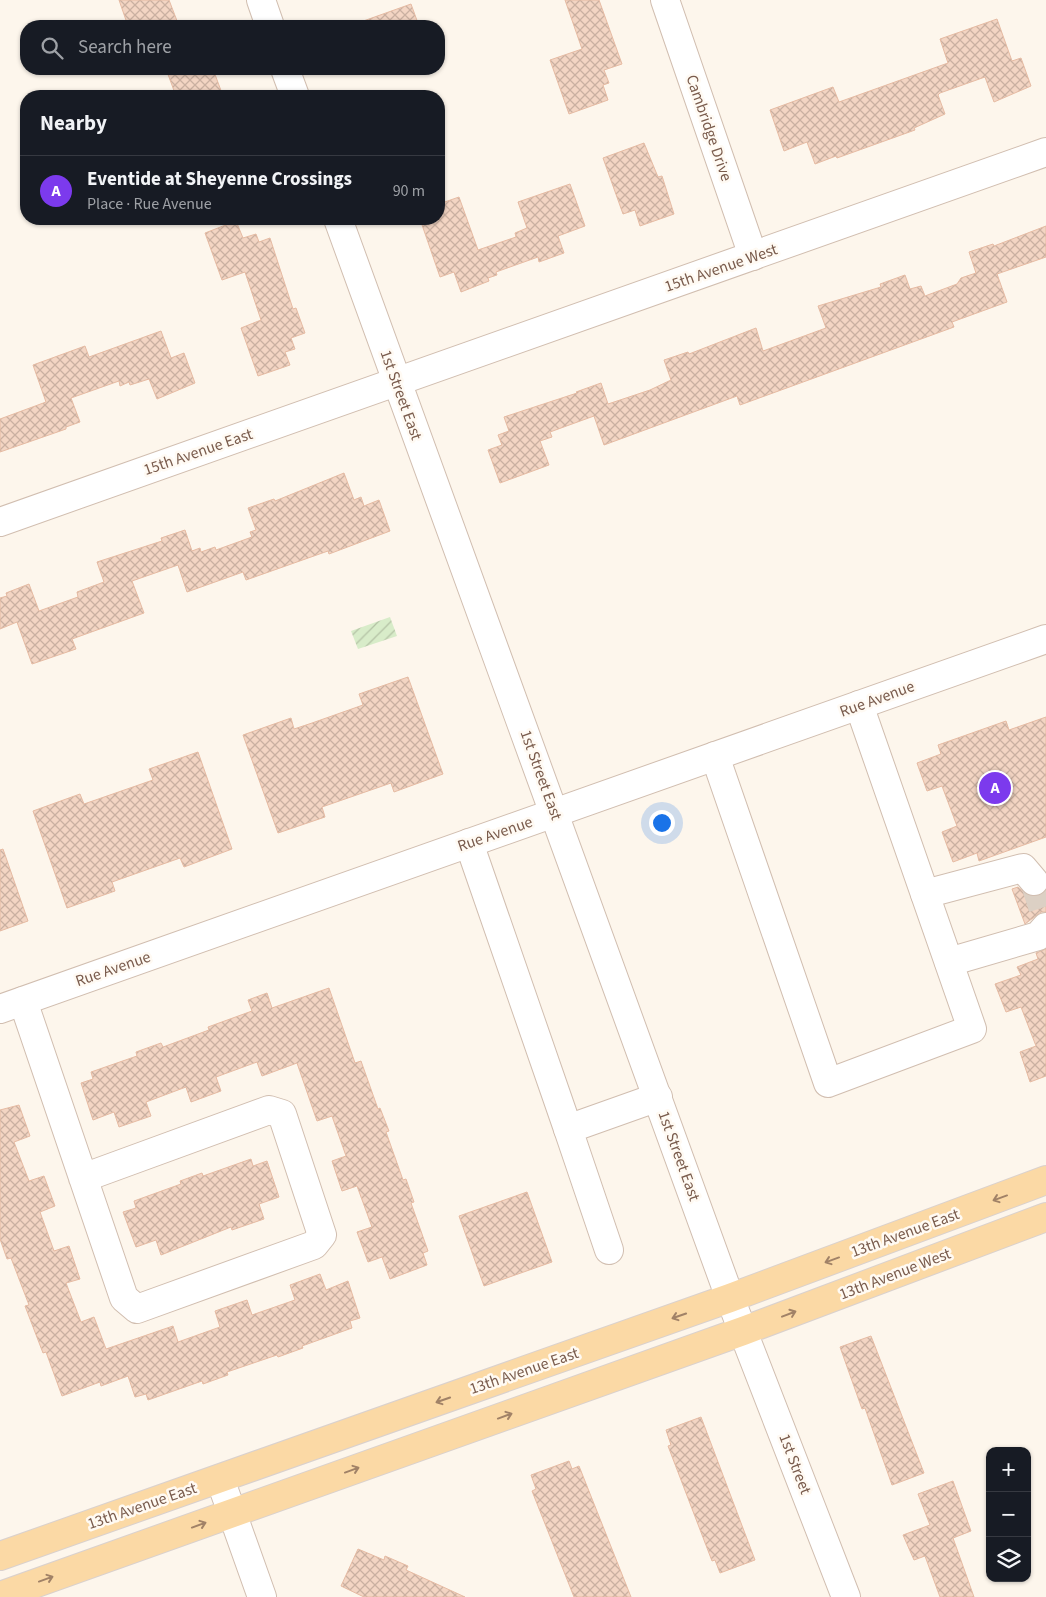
<!DOCTYPE html>
<html lang="en">
<head>
<meta charset="utf-8">
<style>
	body { margin:0; font-family:"Source Sans 3",sans-serif; background:#242831; color:#f1f3f6 }
	.controls { position:absolute; right:15px; bottom:15px; display:grid; overflow:hidden; border-radius:10px; box-shadow:0 1px 4px #0004 }
	.controls button { width:45px; height:45px; display:grid; place-items:center; padding:0; border:0; border-bottom:1px solid #363941; background:#171b24; color:#f1f3f6; font:25px sans-serif }
	.you { position:absolute; left:661px; top:822px; width:18px; height:18px; margin:-12px; border:4px solid #fff; border-radius:50%; background:#1a73e8; box-shadow:0 0 0 8px #1a73e833 }
	.badge { display:grid; place-items:center; width:32px; height:32px; border-radius:50%; background:#7c3aed; color:#fff; font-size:16px; font-weight:700 }
	.pin { position:absolute; translate:-50% -50%; border:2px solid #fff; box-shadow:0 1px 5px #0006 }
	.list { margin:0; padding:0; list-style:none }
	h2 { display:flex; justify-content:space-between; align-items:center; height:65px; margin:0; padding:0 20px; font-size:21px }
	h2 small { font-size:16px; font-weight:400; color:#9ea1a6 }
	.list li { display:grid; grid-template-columns:32px 1fr auto; gap:15px; align-items:center; box-sizing:border-box; height:70px; padding:0 20px; border-top:1px solid #363941 }
	.list b { display:block; font-size:19px; white-space:nowrap }
	.list p { margin:0; font-size:16px; white-space:nowrap; color:#9ea1a6 }
	.list em { font-size:16px; font-style:normal; color:#9ea1a6 }
	.icon { flex:none; width:28px; height:28px; fill:none; stroke:currentColor; stroke-width:2; stroke-linecap:round; stroke-linejoin:round }
	.map { position:relative; flex:none; width:1046px; height:1597px; overflow:hidden }
	.search { position:absolute; background:#171b24; box-shadow:0 1px 4px #0004; left:20px; top:20px; width:425px; height:55px; display:flex; align-items:center; gap:12px; box-sizing:border-box; padding:0 18px; border-radius:20px; color:#9ea1a6; font-size:19px }
	.panel { position:absolute; background:#171b24; box-shadow:0 1px 4px #0004; left:20px; top:90px; width:425px; height:135px; border-radius:20px }
	.map>svg:first-child { display:block }
	.garden { fill:url(#garden-furrows) }
	.building { fill:url(#building-cross-hatch); stroke:#e6bba3 }
	.lines { fill:none; stroke-linecap:round; stroke-linejoin:round }
	.minor-tunnel { stroke:#dcd0c4; stroke-width:28; stroke-dasharray:28 14; stroke-linecap:butt }
	.minor-casing { stroke:#d1beb0; stroke-width:30 }
	.major-casing { stroke:#dad1cd; stroke-width:30 }
	.minor { stroke:#fff; stroke-width:28 }
	.major { stroke:#fbd9a5; stroke-width:28 }
	.oneway { stroke:#a18267 }
	.labels { text-anchor:middle; dominant-baseline:central; stroke-width:5; stroke-linejoin:round; paint-order:stroke }
	.street-label { font-size:16px; fill:#7a5c4d; stroke:#fffaf3 }
</style>
</head>
<body>
<div class="map">
<svg width="1046" height="1597" viewBox="0 0 1046 1597">
	<defs>
		<pattern id="garden-furrows" width="10" height="10" patternUnits="userSpaceOnUse" patternTransform="scale(1.25)"><rect width="10" height="10" fill="#d8ecc9"/><path d="M-1 1l2-2M0 10L10 0M9 11l2-2" fill="none" stroke="#b4c2a5"/></pattern>
		<pattern id="building-cross-hatch" width="8" height="8" patternUnits="userSpaceOnUse" patternTransform="scale(1.25)"><rect width="8" height="8" fill="#f3d5c3"/><path d="M0 0l8 8M0 8l8-8" fill="none" stroke="#cab0a1"/></pattern>
	</defs>
	<rect width="100%" height="100%" fill="#fdf6ec"/>
	<!-- garden -->
	<polygon class="garden" points="390,617 397,636 358,649 351,631"/>
	<!-- building -->
	<g class="building">
		<polygon points="119,0 169,0 179,26 128,26"/>
		<polygon points="565,0 599,0 622,64 604,70 609,83 603,85 608,100 569,114 550,60 582,49"/>
		<polygon points="411,4 419,26 356,26 355,24"/>
		<polygon points="997,19 1012,61 1021,58 1031,86 994,102 985,77 940,93 938,95 945,114 914,128 915,130 837,158 836,156 815,164 807,142 784,151 770,110 833,87 839,102 948,63 940,39"/>
		<polygon points="166,69 213,69 223,96 176,96"/>
		<polygon points="644,143 658,177 662,176 674,214 640,226 635,210 623,214 603,158"/>
		<polygon points="570,184 585,226 558,236 564,253 539,262 538,257 496,272 497,275 488,278 489,281 461,292 454,272 440,277 420,219 439,219 439,204 459,197 478,250 516,237 515,233 527,228 518,202"/>
		<polygon points="236,221 243,238 256,234 259,242 270,238 293,309 296,308 305,333 291,338 295,349 285,352 290,365 258,376 241,328 261,320 245,272 222,280 205,233"/>
		<polygon points="1046,226 1046,257 997,274 1007,302 952,322 954,327 740,405 737,396 604,445 594,416 550,432 552,437 540,441 549,465 500,483 488,450 502,445 498,435 509,431 504,417 577,393 576,392 601,383 608,404 650,390 671,380 664,360 688,352 689,354 756,328 763,351 826,328 818,306 881,287 880,284 905,275 910,289 921,286 925,296 957,284 961,278 976,273 969,252 993,244 994,246"/>
		<polygon points="161,331 171,358 184,353 195,383 157,399 149,379 130,385 129,382 120,386 119,381 71,398 80,422 66,427 66,429 0,452 0,419 46,402 33,365 85,346 89,357"/>
		<polygon points="344,473 354,500 361,497 364,506 379,500 390,531 329,554 328,551 246,580 243,572 187,592 178,565 132,581 144,613 72,639 76,649 32,664 17,622 0,629 0,598 7,596 6,593 29,584 39,611 78,597 77,592 104,582 97,562 162,541 161,538 185,530 192,551 200,548 201,552 215,547 216,550 252,537 250,532 256,530 248,508 274,499 275,501"/>
		<polygon points="408,677 443,774 394,792 391,783 322,807 325,817 278,833 243,735 291,718 294,729 312,723 363,705 359,694"/>
		<polygon points="1046,717 1046,837 979,861 977,853 953,862 942,832 957,826 942,786 927,791 917,763 941,754 938,745 1006,721 1009,730"/>
		<polygon points="198,752 232,849 184,867 180,858 112,882 115,891 67,908 33,811 80,794 84,804 153,780 149,769"/>
		<polygon points="3,849 28,921 0,931 0,850"/>
		<polygon points="1018,887 1029,896 1037,896 1046,890 1046,912 1041,912 1025,924 1012,889"/>
		<polygon points="1046,949 1046,1076 1030,1082 1020,1052 1036,1046 1021,1007 1006,1012 995,984 1021,975 1017,967 1038,959 1036,953"/>
		<polygon points="329,988 355,1063 361,1061 378,1109 380,1108 389,1131 386,1132 403,1180 406,1179 414,1202 411,1203 428,1251 423,1253 427,1265 390,1279 382,1257 368,1262 357,1232 372,1227 357,1186 342,1191 332,1161 346,1156 332,1116 317,1121 297,1063 262,1076 257,1062 216,1077 221,1091 191,1102 186,1087 146,1102 151,1116 119,1127 114,1112 93,1120 81,1083 93,1079 91,1072 137,1056 136,1052 161,1043 163,1047 209,1030 208,1027 252,1011 248,1000 267,993 272,1008"/>
		<polygon points="19,1105 30,1136 14,1142 29,1181 44,1176 55,1206 40,1212 54,1251 69,1246 80,1279 66,1283 81,1322 94,1317 106,1349 173,1326 178,1342 220,1327 215,1311 247,1300 252,1315 295,1300 290,1285 320,1274 326,1290 348,1281 360,1318 350,1321 352,1328 302,1346 303,1348 278,1357 277,1355 227,1372 228,1375 203,1384 202,1381 148,1400 146,1394 135,1397 128,1376 101,1386 100,1382 62,1396 46,1352 43,1353 25,1306 29,1305 11,1258 7,1259 0,1239 0,1110"/>
		<polygon points="251,1159 253,1166 267,1161 279,1197 259,1204 264,1219 232,1230 231,1227 161,1255 156,1240 136,1247 123,1212 136,1208 134,1201 181,1184 180,1181 202,1173 203,1176"/>
		<polygon points="527,1192 552,1262 484,1286 459,1216"/>
		<polygon points="871,1336 924,1473 892,1485 865,1408 862,1409 840,1347"/>
		<polygon points="701,1417 755,1560 720,1573 715,1560 712,1561 668,1446 671,1445 666,1430"/>
		<polygon points="569,1461 572,1469 579,1466 631,1597 574,1597 532,1491 536,1489 531,1475"/>
		<polygon points="953,1481 971,1531 953,1538 974,1597 940,1597 925,1556 914,1560 903,1535 930,1525 918,1494"/>
		<polygon points="358,1549 384,1560 385,1556 408,1566 406,1570 465,1597 364,1597 341,1586"/>
	</g>
	<g class="lines">
		<!-- minor-tunnel -->
		<polyline class="minor-tunnel" points="1034,881 1046,918"/>
		<!-- minor casing -->
		<g class="minor-casing">
			<g id="minor">
				<polyline points="261,0 270,26"/>
				<polyline points="665,0 753,256"/>
				<polyline points="285,69 295,96"/>
				<polyline points="338,219 730,1298 846,1597"/>
				<polyline points="0,522 1046,152"/>
				<polyline points="715,756 828,1083 972,1029 859,705"/>
				<polyline points="469,843 568,1129"/>
				<polyline points="925,894 1023,868 1034,881"/>
				<polyline points="949,962 1038,936 1046,927"/>
				<polyline points="23,1001 124,1298 137,1309 314,1245 322,1235 282,1114 269,1110 83,1178"/>
				<polyline points="0,1009 1046,639"/>
				<polyline points="609,1250 568,1129 658,1097"/>
				<polyline points="220,1479 262,1597"/>
			</g>
		</g>
		<!-- major casing -->
		<g class="major-casing">
			<g id="major">
				<polyline points="0,1556 730,1298 1046,1180"/>
				<polyline points="0,1596 743,1331 1046,1217"/>
			</g>
		</g>
		<!-- minor -->
		<use href="#minor" class="minor"/>
		<!-- major -->
		<use href="#major" class="major"/>
	</g>
	<!-- one-way arrows -->
	<defs><path id="oneway-shaft" d="M-6 0H5M1.5-3L5.5 0L1.5 3" fill="none" stroke-width="1.6" stroke-linecap="round" stroke-linejoin="round" transform="scale(1.25)"/></defs>
	<g class="oneway">
		<use href="#oneway-shaft" transform="translate(1000 1198) rotate(160)"/>
		<use href="#oneway-shaft" transform="translate(832 1260) rotate(160)"/>
		<use href="#oneway-shaft" transform="translate(789 1314) rotate(-21)"/>
		<use href="#oneway-shaft" transform="translate(679 1316) rotate(161)"/>
		<use href="#oneway-shaft" transform="translate(443 1400) rotate(161)"/>
		<use href="#oneway-shaft" transform="translate(505 1416) rotate(-20)"/>
		<use href="#oneway-shaft" transform="translate(352 1470) rotate(-20)"/>
		<use href="#oneway-shaft" transform="translate(199 1525) rotate(-20)"/>
		<use href="#oneway-shaft" transform="translate(46 1579) rotate(-20)"/>
	</g>
	<g class="labels">
		<!-- street labels -->
		<g class="street-label">
			<text transform="translate(709 128) rotate(71)">Cambridge Drive</text>
			<text transform="translate(721 268) rotate(-19)">15th Avenue West</text>
			<text transform="translate(401 395) rotate(70)">1st Street East</text>
			<text transform="translate(198 452) rotate(-19)">15th Avenue East</text>
			<text transform="translate(877 699) rotate(-20)">Rue Avenue</text>
			<text transform="translate(541 775) rotate(70)">1st Street East</text>
			<text transform="translate(495 834) rotate(-19)">Rue Avenue</text>
			<text transform="translate(113 969) rotate(-19)">Rue Avenue</text>
			<text transform="translate(679 1156) rotate(70)">1st Street East</text>
			<text transform="translate(905 1233) rotate(-20)">13th Avenue East</text>
			<text transform="translate(895 1274) rotate(-21)">13th Avenue West</text>
			<text transform="translate(524 1371) rotate(-19)">13th Avenue East</text>
			<text transform="translate(795 1464) rotate(69)">1st Street</text>
			<text transform="translate(142 1506) rotate(-19)">13th Avenue East</text>
		</g>
	</g>
</svg>
<div class="controls">
<button>+</button>
<button>−</button>
<button><svg class="icon" aria-label="layers" viewBox="0 0 24 24"><path d="M12 4l9 5-9 5-9-5zM3 14l9 5 9-5"/></svg></button>
</div>
<div class="you"></div>
<div class="pin badge" style="left:995px;top:788px">A</div>
<div class="search"><svg class="icon" aria-label="search" viewBox="0 0 24 24"><circle cx="10" cy="10" r="6"/><path d="M15 15l6 6"/></svg>Search here</div>
<section class="panel">
<h2>Nearby<small></small></h2>
<ul class="list">
<li><span class="badge">A</span><div><b>Eventide at Sheyenne Crossings</b><p>Place · Rue Avenue</p></div><em>90 m</em></li>
</ul>
</section>
</div>
</body>
</html>
